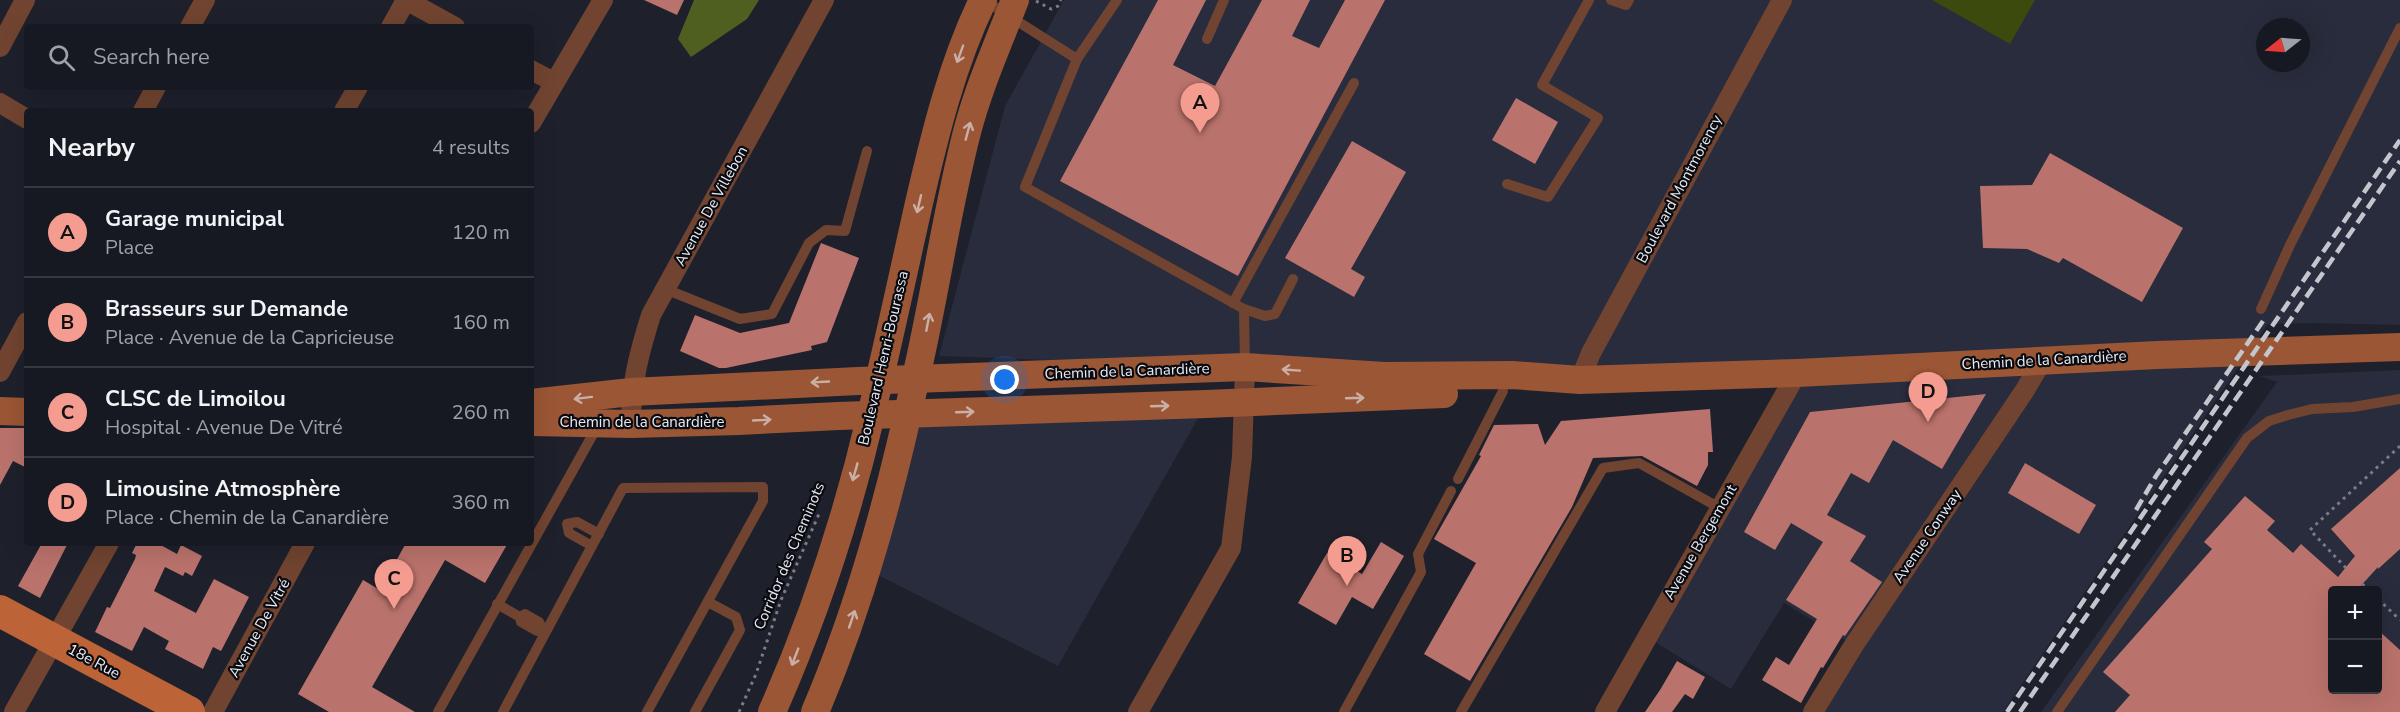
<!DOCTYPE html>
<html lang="en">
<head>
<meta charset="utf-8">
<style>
	body { margin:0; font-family:"Nunito Sans",sans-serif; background:#1f222a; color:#f1f3f6 }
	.controls { position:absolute; right:18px; bottom:18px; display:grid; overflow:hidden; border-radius:6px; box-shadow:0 6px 24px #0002 }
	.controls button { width:54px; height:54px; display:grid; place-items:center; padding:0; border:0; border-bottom:2px solid #35383f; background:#161921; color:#f1f3f6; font:30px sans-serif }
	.compass { position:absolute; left:2256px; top:18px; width:54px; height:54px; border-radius:50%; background:#161921; box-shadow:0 6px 24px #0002; rotate:253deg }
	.you { position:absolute; left:1005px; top:380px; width:21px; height:21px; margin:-15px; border:4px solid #fff; border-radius:50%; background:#1a73e8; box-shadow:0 0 0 9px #1a73e833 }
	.badge { display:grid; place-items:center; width:39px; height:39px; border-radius:50%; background:#f59c91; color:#111; font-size:20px; font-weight:700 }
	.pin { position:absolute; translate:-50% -50px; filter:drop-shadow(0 2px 3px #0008) }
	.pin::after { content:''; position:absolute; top:32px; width:21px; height:18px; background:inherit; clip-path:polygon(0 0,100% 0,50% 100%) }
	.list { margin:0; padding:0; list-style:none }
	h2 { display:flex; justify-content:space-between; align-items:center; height:78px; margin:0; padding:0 24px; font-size:26px }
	h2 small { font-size:20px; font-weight:400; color:#9ea0a5 }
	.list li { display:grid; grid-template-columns:39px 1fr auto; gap:18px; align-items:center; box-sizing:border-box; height:90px; padding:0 24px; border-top:2px solid #35383f }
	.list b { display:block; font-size:22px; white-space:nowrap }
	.list p { margin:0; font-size:20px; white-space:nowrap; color:#9ea0a5 }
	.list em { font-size:20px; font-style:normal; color:#9ea0a5 }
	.icon { flex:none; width:33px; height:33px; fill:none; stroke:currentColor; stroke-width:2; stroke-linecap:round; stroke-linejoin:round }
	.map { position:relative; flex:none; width:2400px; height:712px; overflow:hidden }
	.search { position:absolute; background:#161921; box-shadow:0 6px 24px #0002; left:24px; top:24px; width:510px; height:66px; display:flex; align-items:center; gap:15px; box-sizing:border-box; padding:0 21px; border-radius:6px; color:#9ea0a5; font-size:22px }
	.panel { position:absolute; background:#161921; box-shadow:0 6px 24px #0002; left:24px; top:108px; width:510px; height:438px; border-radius:6px }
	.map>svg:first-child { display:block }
	.built { fill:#282c3c; fill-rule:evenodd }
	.green { fill:#3c4a0d }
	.forest { fill:#4f5f20 }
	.building { fill:#ba736c }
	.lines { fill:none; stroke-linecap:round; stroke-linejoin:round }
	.path { stroke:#797c85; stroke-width:3; stroke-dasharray:3 4.5; stroke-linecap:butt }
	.lane { stroke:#704430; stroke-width:10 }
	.street { stroke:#704430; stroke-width:20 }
	.secondary { stroke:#9b5635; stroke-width:28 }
	.primary { stroke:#bc6338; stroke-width:32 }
	.rail { stroke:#c4c6ce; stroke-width:4.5; stroke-dasharray:12 6; stroke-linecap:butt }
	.oneway { stroke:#caafa7 }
	.labels { text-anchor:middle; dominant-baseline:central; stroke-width:4.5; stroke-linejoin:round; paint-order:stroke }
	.street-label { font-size:15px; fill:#e9ebf3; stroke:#0a0b10 }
</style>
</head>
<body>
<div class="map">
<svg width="2400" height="712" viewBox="0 0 2400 712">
	<rect width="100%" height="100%" fill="#1e212c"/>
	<!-- built -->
	<g class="built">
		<path d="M1064,0H2400V325L2314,323L2268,324L2003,712H1813L1854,645L1784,603L1731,689L1647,637L1796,374L1245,367L939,356L1005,106ZM2265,27H2301V63H2265Z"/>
		<path d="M2400,370V712H2041L2277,382L2260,376ZM2332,590H2378V690H2332Z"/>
		<polygon points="1206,404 1058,666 868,570 907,414"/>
	</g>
	<!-- green -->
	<polygon class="green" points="1932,0 2035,0 2010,44"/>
	<!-- forest -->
	<polygon class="forest" points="694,0 759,0 747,19 691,57 678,39"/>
	<!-- building -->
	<g class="building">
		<polygon points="644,0 684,0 677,15"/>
		<polygon points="1158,0 1206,0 1173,65 1215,86 1262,0 1310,0 1292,36 1319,48 1345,0 1385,0 1238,276 1060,181"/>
		<polygon points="1516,98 1558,122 1535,164 1492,140"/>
		<polygon points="1352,141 1406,172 1351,269 1365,277 1354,297 1285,258"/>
		<polygon points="2050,153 2183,228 2142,302 2063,258 2059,263 2027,249 1983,248 1980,186 2032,185"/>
		<polygon points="821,243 859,258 827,342 811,346 812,350 726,368 719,368 680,351 695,315 740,333 789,323"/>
		<polygon points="1986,394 1942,469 1893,440 1869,483 1851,473 1827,515 1866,536 1850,561 1882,582 1845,636 1843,635 1823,668 1821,667 1801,703 1762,680 1776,657 1789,665 1817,619 1786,600 1823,542 1791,523 1775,550 1744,532 1810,412"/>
		<polygon points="1710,409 1713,452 1708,452 1708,465 1697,486 1642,456 1593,458 1572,507 1470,681 1424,654 1476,563 1434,539 1481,456 1479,455 1494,425 1538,424 1545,445 1561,421"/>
		<polygon points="0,428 27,428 27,468 13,461 0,485"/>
		<polygon points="2025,463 2096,505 2079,534 2008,493"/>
		<polygon points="2400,468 2400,549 2378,569 2378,567 2356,591 2332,591 2332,690 2378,690 2378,630 2400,650 2400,712 2115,712 2130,695 2103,672 2212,549 2204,542 2245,496 2275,521 2267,530 2293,553 2301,544 2338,577 2355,556 2331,529"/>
		<polygon points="1381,542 1404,556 1373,609 1352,597 1336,625 1298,603 1327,553 1362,574"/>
		<polygon points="42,543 68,543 40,598 18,586"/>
		<polygon points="137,543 157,543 177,554 181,545 202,556 192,576 185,572 183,576 165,567 154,591 196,613 214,579 249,597 221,651 213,647 203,669 165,649 169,641 144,627 132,651 95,632 107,607 110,608 135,559 136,555 132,553"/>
		<polygon points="406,543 508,543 485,583 445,560 372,687 415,712 329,712 298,694 363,580 380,590"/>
		<polygon points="1677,661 1705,677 1693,699 1685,694 1672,712 1645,712 1660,690"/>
	</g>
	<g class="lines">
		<!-- path -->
		<g class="path">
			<polyline points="1036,1 1051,9 1058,6 1061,0"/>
			<polyline points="2346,568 2310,530 2400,446"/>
			<polyline points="2362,584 2369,590"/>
			<polyline points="2378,599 2400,620"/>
			<polyline points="739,712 756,674 781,600 819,514"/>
		</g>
		<!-- lane -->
		<g class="lane">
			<polyline points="984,0 1077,59"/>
			<polyline points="1117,0 1077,59 1025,187 1244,309 1245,367"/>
			<polyline points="1611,0 1626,5 1629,0"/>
			<polyline points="1207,39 1224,0"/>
			<polyline points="1507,184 1548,197 1598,118 1542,85 1589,0"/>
			<polyline points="665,289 740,319 772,314 809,243 826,230 845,231 867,151"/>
			<polyline points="1233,303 1354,83"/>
			<polyline points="1244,309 1265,316 1275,314 1293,279"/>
			<polyline points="2261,309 2290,245 2400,28"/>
			<polyline points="1458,479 1503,391"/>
			<polyline points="592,546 569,533 567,524 577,522 599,534"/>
			<polyline points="497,604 520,617"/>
			<polygon points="525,614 539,622 542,628 537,631 521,622 520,617"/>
			<polyline points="438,712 597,427"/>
			<polyline points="503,712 623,488 763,487 763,501 647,712"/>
			<polyline points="695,712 740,630 736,617 708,602"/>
			<polyline points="1344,712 1421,572 1418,554 1451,491"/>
			<polyline points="1461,712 1603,468 1639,463 1720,508"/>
			<polyline points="2057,712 2247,438 2269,421 2288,415 2312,409 2353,407 2400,399"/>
		</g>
		<!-- street -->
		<g class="street">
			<polyline points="406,0 455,27"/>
			<polyline points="190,27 205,0"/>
			<polyline points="391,27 406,0"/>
			<polyline points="0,47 25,0"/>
			<polyline points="531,70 554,82"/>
			<polyline points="0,103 27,119"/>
			<polyline points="143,111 156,87"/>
			<polyline points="344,111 358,87"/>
			<polyline points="531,123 603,0"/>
			<polyline points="0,372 27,322"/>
			<polyline points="1580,380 1591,353 1782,0"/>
			<path d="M631,424C631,384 639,353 651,315L824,0"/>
			<polyline points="14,712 109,543"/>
			<polyline points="213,712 305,543"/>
			<polyline points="1138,712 1231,548 1242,457 1245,367"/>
			<polyline points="1605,712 1797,373"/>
			<polyline points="1813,712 1854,645 2025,390 2042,361"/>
		</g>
		<!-- secondary -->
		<g class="secondary">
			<polyline points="531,403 631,392 858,381 1245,367 1384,376 1512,375 1580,380 1797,373 2157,355 2400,347"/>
			<polyline points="0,411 27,412"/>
			<polyline points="531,422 631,424 739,421 838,416 1206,404 1444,394"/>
			<path d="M772,712C814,617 847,517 871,415C888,345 903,274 919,203C935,134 952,64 983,0"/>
			<path d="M815,712C861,604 891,492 916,377C935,296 946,213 967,132C979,86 998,44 1015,0"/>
		</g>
		<!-- primary -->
		<polyline class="primary" points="0,611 189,712"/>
		<!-- rail -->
		<g class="rail">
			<polyline points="2136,510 2156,476 2263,321"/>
			<polyline points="2007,712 2400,140"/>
			<polyline points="2020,712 2400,161"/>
		</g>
	</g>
	<!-- one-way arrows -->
	<defs><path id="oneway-shaft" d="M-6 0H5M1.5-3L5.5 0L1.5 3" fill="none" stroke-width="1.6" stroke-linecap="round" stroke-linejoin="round" transform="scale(1.5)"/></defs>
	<g class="oneway">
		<use href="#oneway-shaft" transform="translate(960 54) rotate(110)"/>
		<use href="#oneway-shaft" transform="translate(968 131) rotate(-75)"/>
		<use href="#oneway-shaft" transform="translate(919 204) rotate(103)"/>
		<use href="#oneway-shaft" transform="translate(928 322) rotate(-79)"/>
		<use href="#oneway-shaft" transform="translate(1291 370) rotate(-176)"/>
		<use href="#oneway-shaft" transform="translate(820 382) rotate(177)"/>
		<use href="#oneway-shaft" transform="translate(583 398) rotate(173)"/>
		<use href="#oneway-shaft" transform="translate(1355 398) rotate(-2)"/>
		<use href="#oneway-shaft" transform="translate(1160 406) rotate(-2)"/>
		<use href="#oneway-shaft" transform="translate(965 412) rotate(-2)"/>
		<use href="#oneway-shaft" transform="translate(762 420) rotate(-3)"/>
		<use href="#oneway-shaft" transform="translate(855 472) rotate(106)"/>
		<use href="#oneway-shaft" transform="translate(852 619) rotate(-71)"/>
		<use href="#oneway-shaft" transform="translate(795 657) rotate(111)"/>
	</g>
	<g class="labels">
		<!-- street labels -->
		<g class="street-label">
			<text transform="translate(1679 189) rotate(-62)">Boulevard Montmorency</text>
			<text transform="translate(711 206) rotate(-61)">Avenue De Villebon</text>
			<text transform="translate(883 358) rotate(-77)">Boulevard Henri-Bourassa</text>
			<text transform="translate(2044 360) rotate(-3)">Chemin de la Canardière</text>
			<text transform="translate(1127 371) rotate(-2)">Chemin de la Canardière</text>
			<text x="642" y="422">Chemin de la Canardière</text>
			<text transform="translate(1927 536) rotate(-56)">Avenue Conway</text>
			<text transform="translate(1700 542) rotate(-60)">Avenue Bergemont</text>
			<text transform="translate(789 556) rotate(-67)">Corridor des Cheminots</text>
			<text transform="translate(259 628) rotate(-61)">Avenue De Vitré</text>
			<text transform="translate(94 661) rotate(28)">18e Rue</text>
		</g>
	</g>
</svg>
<div class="controls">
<button>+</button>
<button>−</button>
</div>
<svg class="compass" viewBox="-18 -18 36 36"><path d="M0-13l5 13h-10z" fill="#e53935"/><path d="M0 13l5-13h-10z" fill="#9ea0a5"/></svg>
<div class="you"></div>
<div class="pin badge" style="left:1200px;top:133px">A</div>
<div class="pin badge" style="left:1347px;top:586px">B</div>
<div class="pin badge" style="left:394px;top:609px">C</div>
<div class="pin badge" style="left:1928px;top:422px">D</div>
<div class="search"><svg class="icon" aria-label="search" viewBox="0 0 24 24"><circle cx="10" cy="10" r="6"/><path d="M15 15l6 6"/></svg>Search here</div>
<section class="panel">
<h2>Nearby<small>4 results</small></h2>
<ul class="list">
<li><span class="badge">A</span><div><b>Garage municipal</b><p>Place</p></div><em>120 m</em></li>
<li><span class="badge">B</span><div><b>Brasseurs sur Demande</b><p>Place · Avenue de la Capricieuse</p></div><em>160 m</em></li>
<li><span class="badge">C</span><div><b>CLSC de Limoilou</b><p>Hospital · Avenue De Vitré</p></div><em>260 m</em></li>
<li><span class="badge">D</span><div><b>Limousine Atmosphère</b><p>Place · Chemin de la Canardière</p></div><em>360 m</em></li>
</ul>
</section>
</div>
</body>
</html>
